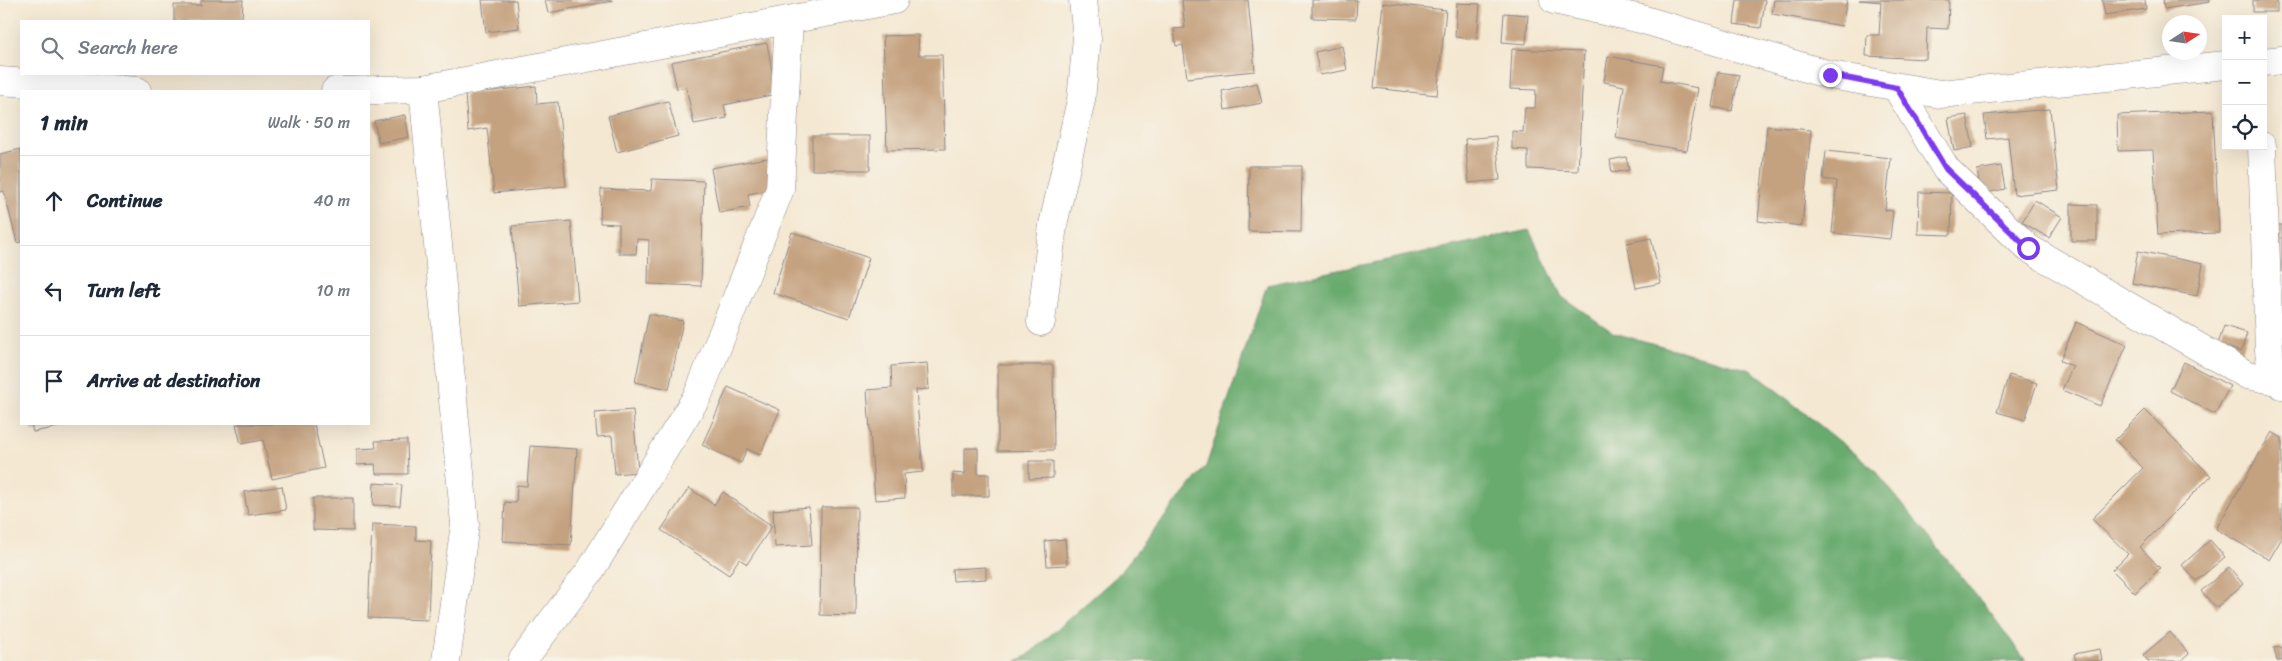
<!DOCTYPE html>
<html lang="en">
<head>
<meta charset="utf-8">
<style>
	body { margin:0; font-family:Sriracha,sans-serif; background:#f2f2f3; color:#1f2937 }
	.controls { position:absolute; right:15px; top:15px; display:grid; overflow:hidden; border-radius:0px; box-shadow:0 5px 20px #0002 }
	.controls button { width:45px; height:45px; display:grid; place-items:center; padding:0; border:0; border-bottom:1px solid #e0e1e3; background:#fff; color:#1f2937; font:25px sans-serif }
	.compass { position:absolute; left:2162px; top:15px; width:45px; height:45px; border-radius:50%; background:#fff; box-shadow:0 5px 20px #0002; rotate:78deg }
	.stop { position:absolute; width:15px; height:15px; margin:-11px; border:4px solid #7c3aed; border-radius:50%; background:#fff }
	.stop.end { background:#7c3aed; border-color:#fff; box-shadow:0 1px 5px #0008 }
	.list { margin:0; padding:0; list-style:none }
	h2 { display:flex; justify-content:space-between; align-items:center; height:65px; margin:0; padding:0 20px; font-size:21px }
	h2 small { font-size:16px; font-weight:400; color:#747a83 }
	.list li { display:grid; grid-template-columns:32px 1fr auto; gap:15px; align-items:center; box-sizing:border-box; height:90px; padding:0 20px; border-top:1px solid #e0e1e3 }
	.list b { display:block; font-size:19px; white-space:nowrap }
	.list em { font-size:16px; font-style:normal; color:#747a83 }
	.icon { flex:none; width:28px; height:28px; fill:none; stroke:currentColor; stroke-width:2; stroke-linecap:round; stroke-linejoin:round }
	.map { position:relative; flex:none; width:2282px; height:661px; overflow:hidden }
	.search { position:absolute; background:#fff; box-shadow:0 5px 20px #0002; left:20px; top:20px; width:350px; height:55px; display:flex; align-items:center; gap:12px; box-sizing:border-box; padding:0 18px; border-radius:0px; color:#747a83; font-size:19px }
	.panel { position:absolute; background:#fff; box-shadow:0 5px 20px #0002; left:20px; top:90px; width:350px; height:335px; border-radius:0px }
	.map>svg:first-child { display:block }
	.forest { fill:#69aa6e; stroke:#466654 }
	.building { fill:#c4a17f }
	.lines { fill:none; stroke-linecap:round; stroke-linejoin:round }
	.minor-casing { stroke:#8b8586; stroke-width:29 }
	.minor { stroke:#fff; stroke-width:28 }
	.route { stroke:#7c3aed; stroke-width:6 }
</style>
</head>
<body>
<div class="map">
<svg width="2282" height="661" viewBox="0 0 2282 661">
	<rect width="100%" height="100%" fill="#f7f3e8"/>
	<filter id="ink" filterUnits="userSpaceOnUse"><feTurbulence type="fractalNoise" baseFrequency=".02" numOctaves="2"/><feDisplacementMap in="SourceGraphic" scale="10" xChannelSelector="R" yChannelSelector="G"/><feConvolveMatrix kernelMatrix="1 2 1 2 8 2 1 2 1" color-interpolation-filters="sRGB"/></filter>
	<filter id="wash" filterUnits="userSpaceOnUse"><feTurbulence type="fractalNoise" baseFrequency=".0096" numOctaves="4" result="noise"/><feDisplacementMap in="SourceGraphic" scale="20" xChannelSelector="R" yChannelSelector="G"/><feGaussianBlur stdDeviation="1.12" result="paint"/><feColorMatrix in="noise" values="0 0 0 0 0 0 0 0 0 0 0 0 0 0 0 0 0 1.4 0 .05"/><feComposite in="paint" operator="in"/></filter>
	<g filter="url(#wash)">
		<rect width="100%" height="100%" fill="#f4e8d2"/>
		<!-- forest -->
		<polygon class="forest" points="1529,230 1562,297 1614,333 1751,370 1873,468 1992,615 2026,661 1017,661 1027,656 1117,576 1206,466 1267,285"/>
		<g id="blocks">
			<!-- building -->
			<g class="building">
				<polygon points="201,0 243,0 242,21 174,21 174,5 201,5"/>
				<polygon points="482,0 516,0 519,28 486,32"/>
				<polygon points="545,0 612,0 612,1 548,13"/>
				<polygon points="1182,0 1248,0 1255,71 1187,78 1183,45 1176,46 1174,29 1185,28"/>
				<polygon points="1312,0 1357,0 1356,19 1312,18"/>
				<polygon points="1737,0 1765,0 1761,28 1734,24"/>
				<polygon points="1774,0 1847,0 1842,26 1772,14"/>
				<polygon points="1859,0 1949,0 1948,29 1927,28 1926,59 1866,56 1867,35 1879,35 1881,2"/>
				<polygon points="2102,0 2145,0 2146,9 2105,15"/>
				<polygon points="2163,0 2210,0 2210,2 2164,9"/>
				<rect x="2253" y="0" width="24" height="12"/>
				<polygon points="1383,3 1446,10 1437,95 1374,88"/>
				<polygon points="1457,3 1480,4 1477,39 1455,37"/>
				<polygon points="1504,13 1528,15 1526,44 1502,42"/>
				<polygon points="918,35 919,55 942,55 945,149 887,150 883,36"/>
				<polygon points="767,43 776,94 724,105 727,118 694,124 686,87 677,89 671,62"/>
				<polygon points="1342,46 1347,70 1320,75 1315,52"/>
				<polygon points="1512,49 1584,52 1578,171 1528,169 1528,150 1512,149 1512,131 1523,132 1525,108 1535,108 1536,90 1510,89"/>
				<polygon points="1608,56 1663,66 1660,81 1698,88 1687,151 1616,138 1624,86 1604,82"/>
				<polygon points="1718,72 1739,75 1732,111 1712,107"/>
				<polygon points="1257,83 1262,103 1225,110 1222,91"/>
				<polygon points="536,86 537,104 558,102 566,186 494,193 487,128 468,131 465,94"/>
				<polygon points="668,101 678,136 617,152 608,116"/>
				<polygon points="2050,109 2059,190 2014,195 2008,137 1987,139 1984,115"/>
				<polygon points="2213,111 2219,233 2158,235 2153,150 2118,151 2117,115"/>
				<polygon points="405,115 409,137 379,143 374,121"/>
				<polygon points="1967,115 1973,147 1954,151 1948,118"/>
				<polygon points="1767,126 1811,130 1802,226 1758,221"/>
				<rect x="812" y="136" width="58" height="34"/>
				<polygon points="1496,136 1500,180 1469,183 1465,139"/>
				<polygon points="21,149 21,242 17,243 4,191 0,192 0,154"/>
				<polygon points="1826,151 1891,158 1885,210 1893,211 1890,239 1832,233 1837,181 1823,179"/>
				<polygon points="1626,157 1629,170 1612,173 1610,160"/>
				<polygon points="767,158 773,189 748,194 750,207 719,213 711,168"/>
				<polygon points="1249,166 1302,166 1301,232 1248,231"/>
				<polygon points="2001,166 2005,189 1981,194 1977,170"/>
				<polygon points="652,179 704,181 701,286 648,284 649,240 637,239 636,254 619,254 619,224 600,223 601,189 651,191"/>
				<polygon points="1919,192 1952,193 1951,235 1918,234"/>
				<polygon points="2035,200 2062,217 2049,238 2022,222"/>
				<polygon points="2071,204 2097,205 2097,241 2071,241"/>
				<polygon points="571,221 578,301 519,306 512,226"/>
				<polygon points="2274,225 2282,225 2282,272 2273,272"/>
				<polygon points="792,232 869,258 849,318 773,293"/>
				<polygon points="1651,238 1661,283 1636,288 1627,243"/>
				<polygon points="2138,251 2203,264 2197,296 2132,283"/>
				<polygon points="649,314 683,321 669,389 635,382"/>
				<polygon points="2076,322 2127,345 2100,406 2062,390 2073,366 2060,361"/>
				<polygon points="2224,326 2247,333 2241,352 2218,344"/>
				<polygon points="2184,362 2230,386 2215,414 2170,391"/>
				<polygon points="927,363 929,389 916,390 923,472 904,474 905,498 875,500 867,390 892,388 891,366"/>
				<polygon points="998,365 1053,365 1054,450 998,451"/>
				<polygon points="2009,375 2037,383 2025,420 1997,412"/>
				<polygon points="728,387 780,410 760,455 747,449 741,463 702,445"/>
				<polygon points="633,410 638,472 615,474 612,436 597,437 595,413"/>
				<polygon points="2145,410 2211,476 2140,547 2160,568 2135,593 2112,570 2128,554 2092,519 2143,468 2115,440"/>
				<polygon points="31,424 69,424 69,425 33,432"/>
				<polygon points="236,424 314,424 324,468 272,479 263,440 241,444"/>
				<polygon points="2272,432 2282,438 2282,538 2269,560 2216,529"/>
				<polygon points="407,440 408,474 376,474 375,464 357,465 357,449 376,448 375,441"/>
				<polygon points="530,446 577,449 571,545 503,541 505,502 516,503 517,485 527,486"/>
				<polygon points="965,448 978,448 978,474 989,474 989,496 953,496 953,473 965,474"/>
				<polygon points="1029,461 1053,461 1053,478 1029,479"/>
				<polygon points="374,483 402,485 400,506 373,505"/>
				<polygon points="282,486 286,510 248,515 244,492"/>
				<polygon points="689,488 714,505 723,492 772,526 747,564 739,559 729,575 661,530"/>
				<polygon points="313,498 353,498 353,531 313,530"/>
				<polygon points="809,507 812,545 775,547 773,510"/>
				<polygon points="821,507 857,507 856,616 820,615"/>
				<polygon points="372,524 416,526 416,540 431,541 428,620 368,618"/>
				<polygon points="1065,539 1067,565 1047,566 1045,541"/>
				<polygon points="2210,540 2225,557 2196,581 2182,565"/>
				<polygon points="986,567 986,579 953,581 952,569"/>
				<polygon points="2229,567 2243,584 2216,608 2201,591"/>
				<polygon points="2170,632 2189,654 2181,661 2148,661 2143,655"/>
				<polygon points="2282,647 2282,661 2277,661 2274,648"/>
				<polygon points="2100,649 2102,661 2076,661 2074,654"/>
			</g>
		</g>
	</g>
	<g filter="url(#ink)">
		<use href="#blocks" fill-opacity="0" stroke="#8b8586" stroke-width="1"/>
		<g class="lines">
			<!-- minor casing -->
			<g class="minor-casing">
				<g id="minor">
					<polyline points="1554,0 1641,19 1830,75 1940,94 2226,65"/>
					<polyline points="2263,62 2282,60"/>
					<polyline points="0,81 137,91"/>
					<polyline points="1897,88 1946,169 2028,248 2247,375 2278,381"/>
					<polyline points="423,89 465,524 446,661"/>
					<polyline points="335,91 423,89 894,0"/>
					<polyline points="2262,146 2269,350 2272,374 2282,385"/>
					<polyline points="1041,322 1053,225 1081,100 1087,38 1083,0"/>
					<polyline points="522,661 590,571 698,395 780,189 789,20"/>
				</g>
			</g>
			<!-- minor -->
			<use href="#minor" class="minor"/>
		</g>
	</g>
	<g class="lines" filter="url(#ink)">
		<!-- route -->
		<polyline class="route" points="1830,75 1897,88 1946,169 2028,248"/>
	</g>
</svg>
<div class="controls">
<button>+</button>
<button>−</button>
<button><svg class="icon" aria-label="locate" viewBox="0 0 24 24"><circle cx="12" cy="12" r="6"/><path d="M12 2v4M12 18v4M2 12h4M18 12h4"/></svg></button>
</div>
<svg class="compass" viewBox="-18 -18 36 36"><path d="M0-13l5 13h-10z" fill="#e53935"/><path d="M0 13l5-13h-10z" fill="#747a83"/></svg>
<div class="stop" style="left:2028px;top:248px"></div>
<div class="stop end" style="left:1830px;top:75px"></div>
<div class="search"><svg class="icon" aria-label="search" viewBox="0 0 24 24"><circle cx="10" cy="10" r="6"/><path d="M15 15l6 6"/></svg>Search here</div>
<section class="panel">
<h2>1 min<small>Walk · 50 m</small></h2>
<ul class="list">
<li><svg class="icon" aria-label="ahead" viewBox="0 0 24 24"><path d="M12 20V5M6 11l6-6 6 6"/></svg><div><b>Continue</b></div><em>40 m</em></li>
<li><svg class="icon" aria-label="left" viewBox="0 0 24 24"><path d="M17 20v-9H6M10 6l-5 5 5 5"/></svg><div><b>Turn left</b></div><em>10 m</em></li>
<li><svg class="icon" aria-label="arrive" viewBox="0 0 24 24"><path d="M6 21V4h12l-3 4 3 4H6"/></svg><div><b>Arrive at destination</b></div></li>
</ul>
</section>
</div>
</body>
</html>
